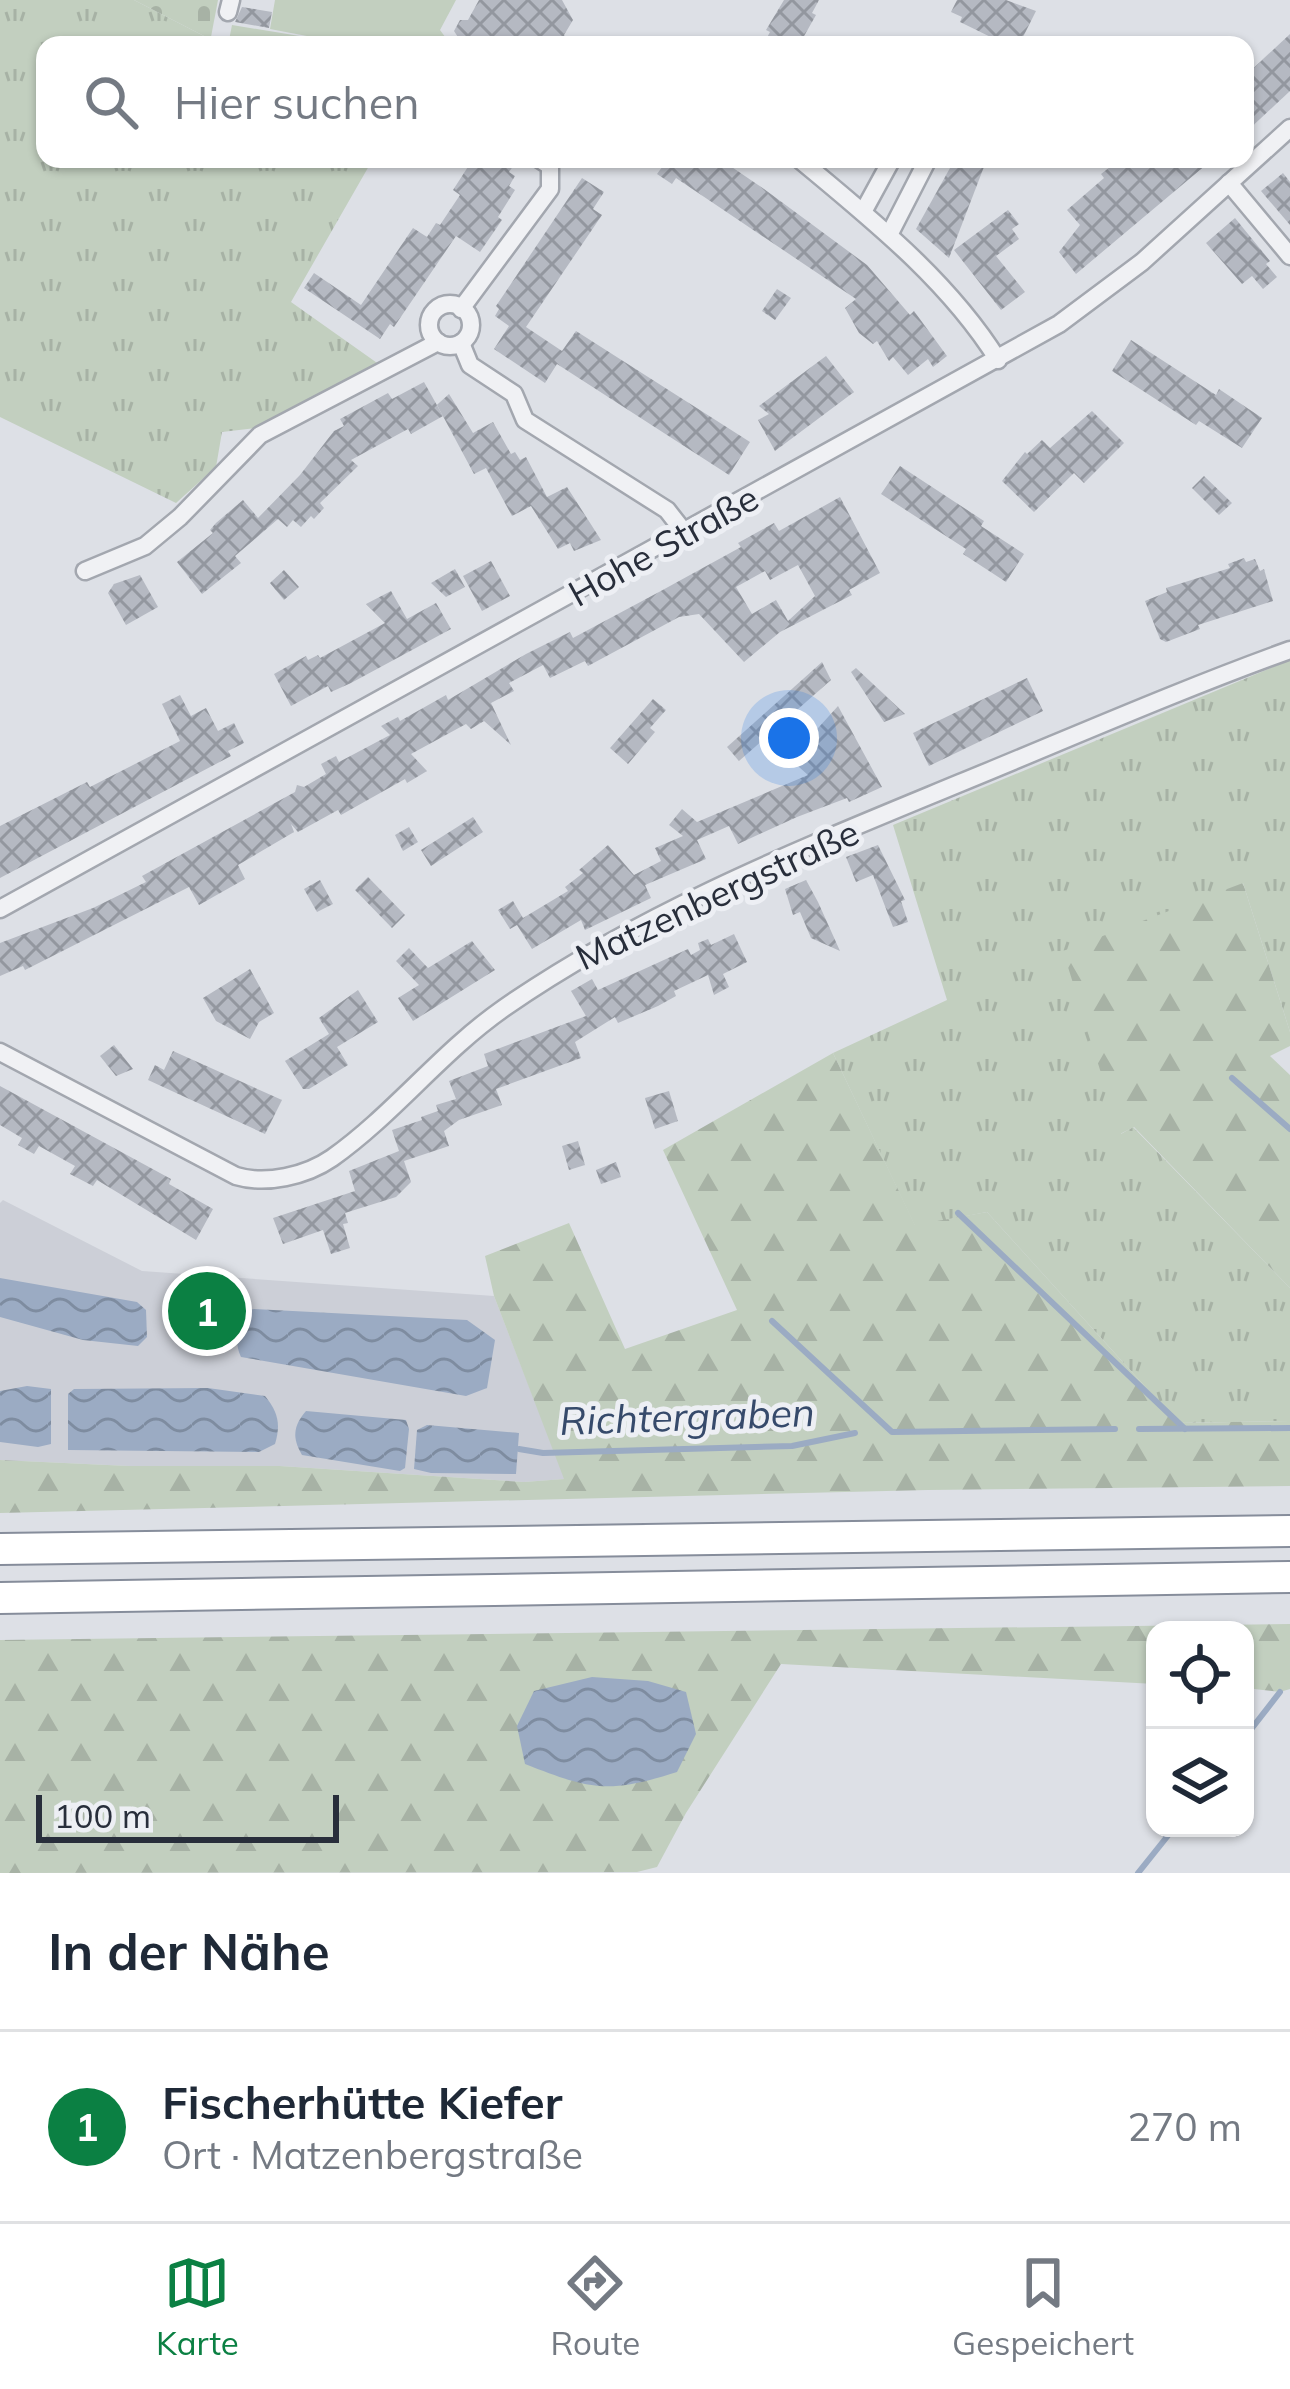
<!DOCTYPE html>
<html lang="de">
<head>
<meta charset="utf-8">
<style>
	body { margin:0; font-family:Mulish,sans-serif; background:#f2f2f3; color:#1f2937 }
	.controls { position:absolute; right:36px; bottom:36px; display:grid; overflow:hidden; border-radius:24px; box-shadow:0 3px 9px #0004 }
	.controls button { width:108px; height:108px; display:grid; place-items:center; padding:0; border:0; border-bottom:3px solid #e0e1e3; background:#fff; color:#1f2937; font:60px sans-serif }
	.scale { position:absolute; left:36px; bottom:30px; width:303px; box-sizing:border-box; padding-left:12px; border:6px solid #282e3b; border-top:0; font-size:33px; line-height:42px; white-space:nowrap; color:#282e3b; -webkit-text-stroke:9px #edeff4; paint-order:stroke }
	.you { position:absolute; left:789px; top:738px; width:42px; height:42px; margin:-30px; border:9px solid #fff; border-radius:50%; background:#1a73e8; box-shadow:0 0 0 18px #1a73e833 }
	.badge { display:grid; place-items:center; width:78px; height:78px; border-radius:50%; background:#0b8043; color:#fff; font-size:39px; font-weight:700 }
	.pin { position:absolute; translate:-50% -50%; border:6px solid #fff; box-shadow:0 3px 12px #0006 }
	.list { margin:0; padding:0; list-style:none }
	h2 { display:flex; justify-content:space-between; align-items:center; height:156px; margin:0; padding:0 48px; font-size:51px }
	h2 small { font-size:39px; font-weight:400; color:#747a83 }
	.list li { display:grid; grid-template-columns:78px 1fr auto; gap:36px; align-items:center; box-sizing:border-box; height:192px; padding:0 48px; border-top:3px solid #e0e1e3 }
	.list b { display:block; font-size:45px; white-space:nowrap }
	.list p { margin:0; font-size:39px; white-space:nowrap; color:#747a83 }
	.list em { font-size:39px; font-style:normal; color:#747a83 }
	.icon { flex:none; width:66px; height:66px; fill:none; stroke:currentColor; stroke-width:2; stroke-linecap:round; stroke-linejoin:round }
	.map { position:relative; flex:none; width:1290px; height:1873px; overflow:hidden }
	.search { position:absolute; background:#fff; box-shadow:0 3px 9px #0004; left:36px; right:36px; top:36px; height:132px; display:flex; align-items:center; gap:30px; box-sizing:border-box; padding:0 42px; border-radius:24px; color:#747a83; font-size:45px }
	.sheet { height:348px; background:#fff }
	nav { display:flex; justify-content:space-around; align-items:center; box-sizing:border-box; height:168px; border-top:3px solid #e0e1e3; background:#fff; font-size:33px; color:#747a83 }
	nav a { display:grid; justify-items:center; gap:6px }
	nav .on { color:#0b8043 }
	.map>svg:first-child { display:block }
	.built { fill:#cccfd7 }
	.grass { fill:url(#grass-tufts) }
	.forest { fill:url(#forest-firs) }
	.cemetery { fill:url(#cemetery-stones) }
	.green { fill:#c2cfbf }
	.water { fill:url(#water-waves) }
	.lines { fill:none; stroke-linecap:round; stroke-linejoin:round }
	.stream { stroke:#9babc3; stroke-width:6 }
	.building { fill:url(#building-cross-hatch); fill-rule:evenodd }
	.street-casing { stroke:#a3a7af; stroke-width:21 }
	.highway-casing { stroke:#868d9b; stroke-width:34 }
	.street { stroke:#f0f1f4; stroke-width:16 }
	.highway { stroke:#fff; stroke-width:30 }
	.labels { text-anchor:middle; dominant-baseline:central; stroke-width:10; stroke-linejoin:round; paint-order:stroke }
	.street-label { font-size:36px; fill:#282e3b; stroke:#edeff4 }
	.water-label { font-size:39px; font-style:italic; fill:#364a6b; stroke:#edeff4 }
</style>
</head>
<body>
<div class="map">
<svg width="1290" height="1873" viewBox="0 0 1290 1873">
	<defs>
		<pattern id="grass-tufts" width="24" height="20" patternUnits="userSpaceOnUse" patternTransform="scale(3)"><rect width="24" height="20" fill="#c2cfbf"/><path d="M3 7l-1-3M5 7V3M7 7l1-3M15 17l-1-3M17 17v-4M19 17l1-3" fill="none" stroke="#a7b2a5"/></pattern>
		<pattern id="forest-firs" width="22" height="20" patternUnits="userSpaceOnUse" patternTransform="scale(3)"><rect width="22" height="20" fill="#c2cfbf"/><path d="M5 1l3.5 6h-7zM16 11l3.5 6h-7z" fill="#a7b2a5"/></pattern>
		<pattern id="cemetery-stones" width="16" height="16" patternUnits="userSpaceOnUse" patternTransform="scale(3)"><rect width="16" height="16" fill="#c2cfbf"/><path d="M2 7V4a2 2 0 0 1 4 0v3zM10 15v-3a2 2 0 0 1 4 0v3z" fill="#a7b2a5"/></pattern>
		<pattern id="water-waves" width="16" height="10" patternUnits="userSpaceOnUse" patternTransform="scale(3)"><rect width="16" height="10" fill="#9babc3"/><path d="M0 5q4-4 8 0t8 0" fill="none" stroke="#7e8ca0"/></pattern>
		<pattern id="building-cross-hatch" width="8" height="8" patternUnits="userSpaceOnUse" patternTransform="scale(3)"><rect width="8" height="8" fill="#b5b9c2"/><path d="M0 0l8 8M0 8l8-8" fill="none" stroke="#93979f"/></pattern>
	</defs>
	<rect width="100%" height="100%" fill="#dde0e6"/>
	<!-- built -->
	<polygon class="built" points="3,1200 142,1271 494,1296 565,1479 524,1482 280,1466 129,1466 0,1460 0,1203"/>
	<!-- grass -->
	<g class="grass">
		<polygon points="0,0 134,0 204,36 229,40 232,25 354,45 45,45 45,159 373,159 291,302 380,365 264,427 222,432 216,467 176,503 0,417"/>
		<polygon points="1290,660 1290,1032 1243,883 1121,1134 1133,1127 1290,1288 1290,1421 1178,1423 987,1212 915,1226 833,1053 947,1000 893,825"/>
	</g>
	<!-- forest -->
	<g class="forest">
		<polygon points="1243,883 1290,1032 1290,1046 1270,1056 1290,1075 1290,1288 1134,1127 1120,1134 1063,951"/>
		<polygon points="833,1053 915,1225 987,1212 1178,1423 1290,1421 1290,1486 928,1490 0,1513 0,1460 129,1466 280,1466 524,1482 564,1479 494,1296 485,1256 569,1223 625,1349 737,1310 663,1150"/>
		<polygon points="1290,1624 1290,1689 1280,1692 1245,1688 1245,1630 1155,1630 1155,1684 781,1664 686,1813 657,1867 637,1872 0,1873 0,1640"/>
	</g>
	<!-- cemetery -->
	<polygon class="cemetery" points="134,0 218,0 211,37 204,36"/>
	<!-- green -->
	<polygon class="green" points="275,0 456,0 440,30 451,45 354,45 270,29"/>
	<!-- water -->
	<g class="water">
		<polygon points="0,1278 137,1302 146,1310 147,1337 138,1346 83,1340 0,1317"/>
		<path d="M254,1309L467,1320L495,1340L487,1388L466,1396L241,1357C234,1343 237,1325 244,1311Z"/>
		<polygon points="27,1386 51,1389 51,1444 38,1447 0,1442 0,1391"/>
		<path d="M208,1388L265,1396C278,1412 281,1424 275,1444L259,1452L68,1450V1394L74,1389Z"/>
		<path d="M306,1411L406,1420L409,1429L405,1468L400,1471L302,1455C292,1438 293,1426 306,1411Z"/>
		<polygon points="427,1425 519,1433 516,1474 431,1473 414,1469 417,1430"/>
		<path d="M592,1677L648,1681L686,1692L696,1734L677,1772C608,1794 591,1790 525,1764L517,1726L534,1691Z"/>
	</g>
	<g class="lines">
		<!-- stream -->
		<g class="stream">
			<polyline points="1232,1078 1290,1129"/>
			<polyline points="958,1213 1185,1429"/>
			<polyline points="772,1321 892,1432 1115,1429"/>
			<polyline points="1139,1429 1290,1428"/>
			<polyline points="519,1449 543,1453 792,1446 855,1433"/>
			<polyline points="1245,1737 1280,1692"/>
			<polyline points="1138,1873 1174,1828"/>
		</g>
	</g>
	<!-- building -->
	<g class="building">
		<polygon points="479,0 562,0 573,20 564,35 569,45 463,45 454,31 460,20 468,20"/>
		<polygon points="784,0 819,0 812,13 816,15 799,45 763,45 770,32 766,30"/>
		<polygon points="957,0 1006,0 1036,11 1019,45 1007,45 960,22 962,17 951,12"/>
		<polygon points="242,7 272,12 269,28 235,22"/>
		<polygon points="1290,34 1290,91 1245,133 1245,76"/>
		<polygon points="473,159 518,159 509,172 515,176 509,186 515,190 498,217 502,220 480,252 456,236 394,327 390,324 380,339 304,288 314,273 361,305 413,228 427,237 436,223 440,225 460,195 453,190"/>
		<polygon points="668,159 720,159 764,189 867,265 910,315 914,311 947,356 933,367 928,359 908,375 893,357 889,361 877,341 873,344 859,333 845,308 856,299 676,178 672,184 657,174"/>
		<polygon points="955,159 987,159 949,258 916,229"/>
		<polygon points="1103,159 1213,159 1076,274 1059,252 1080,225 1067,210 1104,178 1101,174 1110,167"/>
		<polygon points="1283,173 1290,182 1290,225 1261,191"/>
		<polygon points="582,178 604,192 593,209 602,215 526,327 562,351 576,331 750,442 729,475 557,364 545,383 494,349 509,326 495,316 499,309 496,306"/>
		<polygon points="1008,210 1019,224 1012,229 1019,239 996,256 1025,292 1001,310 954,250"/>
		<polygon points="1235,218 1270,261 1266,264 1277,277 1263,289 1252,276 1242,284 1206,243"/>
		<polygon points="777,289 791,298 775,320 762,311"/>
		<polygon points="1131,340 1216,395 1219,389 1262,418 1242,448 1199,421 1196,425 1112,371"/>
		<polygon points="826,356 854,392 775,451 758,420 769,414 759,406"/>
		<polygon points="424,382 443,416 411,434 408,429 351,460 358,466 320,503 324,508 314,519 311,516 301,527 293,520 287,527 278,519 235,556 241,563 202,594 177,562 213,533 210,530 216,523 243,500 258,518 300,475 334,431 344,426 340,419 388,393 392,399"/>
		<polygon points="449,394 473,433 493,422 511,454 515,452 520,460 526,457 547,497 567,487 601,540 574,551 570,543 558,549 531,506 512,516 486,468 474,474 437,405"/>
		<polygon points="1092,411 1124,443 1084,483 1074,473 1034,512 1002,481 1025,452 1027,454 1042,440 1050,448"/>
		<polygon points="900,466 984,521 981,526 1024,554 1006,582 963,554 966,549 881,494"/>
		<polygon points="1204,476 1232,503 1219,515 1192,488"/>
		<path d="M840,497L880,573L849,590L852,595L780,632L744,662L699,614L679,617L588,666L585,661L550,678L543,665L509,683L514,691L491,703L511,745L484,721L471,729L466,724L411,754L427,771L407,783L405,779L341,815L338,810L298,832L291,824L294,832L238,865L245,879L199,905L189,887L25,970L23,966L0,976V943L93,908L146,882L142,876L295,792L297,785L304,787L326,774L321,764L336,756L339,762L390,735L381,726L398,717L400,721L446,695L448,700L526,654L570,632L573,638L659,592L741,547L738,543L774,523L779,531ZM798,565L815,596L788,621L776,600L752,614L736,587L765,571L770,580Z"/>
		<polygon points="1244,558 1246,562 1255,559 1260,571 1264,569 1273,601 1198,625 1200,629 1166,642 1160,639 1145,601 1167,592 1166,588 1230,568 1228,564"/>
		<polygon points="491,561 510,596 482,611 463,576"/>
		<polygon points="455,569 465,587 446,597 431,583"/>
		<polygon points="284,570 299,587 284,600 270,583"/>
		<polygon points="140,575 158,607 126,625 108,593 114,584"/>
		<polygon points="391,591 407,619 436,603 451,629 351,683 331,692 328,686 291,706 274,674 306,656 308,660 318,655 320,658 385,623 366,604"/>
		<polygon points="822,662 831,680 739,761 727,747"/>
		<polygon points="856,668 905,714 884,722 851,672"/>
		<polygon points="1027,678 1043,711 929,766 913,733"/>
		<polygon points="180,695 191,716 206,708 218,731 234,723 244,743 228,751 231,756 0,878 0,826 87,782 90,787 180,741 162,704"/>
		<polygon points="653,699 666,710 650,728 655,732 628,764 610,748"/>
		<polygon points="838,706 882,787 849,802 847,798 797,817 738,844 729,826 697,840 706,859 645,885 651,898 585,930 581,920 532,949 517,925 510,929 498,910 513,901 523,918 568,891 565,887 583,873 579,870 608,845 634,875 661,861 655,848 683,836 669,825 682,809 697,822 808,775 790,759"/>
		<polygon points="473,817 483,832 431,866 421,850"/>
		<polygon points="409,827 418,842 403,851 395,835"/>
		<polygon points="878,845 905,900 901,901 908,922 893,927 873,875 856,882 846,857"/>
		<polygon points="368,877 405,915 392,928 355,890"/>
		<polygon points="320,880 333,904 317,912 304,889"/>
		<polygon points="806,880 818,902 840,951 811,938 800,912 793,915 785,889"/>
		<polygon points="734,934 747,962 723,974 729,987 714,995 708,975 674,991 676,996 658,1006 618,1023 615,1017 575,1042 581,1058 496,1089 502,1105 459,1120 444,1131 449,1146 404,1161 411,1182 396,1197 345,1213 348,1223 343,1224 350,1248 331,1254 323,1230 283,1244 273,1218 355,1191 349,1171 399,1151 392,1130 422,1120 421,1117 438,1111 436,1105 456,1099 449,1081 488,1066 484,1054 586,1016 571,991 592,979 598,990 688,949 691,955 700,950 698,943 708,939 711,945"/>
		<polygon points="472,941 495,970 413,1021 398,998 419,985 396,961 409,948 428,968"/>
		<polygon points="250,969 274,1013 259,1022 250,1039 216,1021 203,998"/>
		<polygon points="358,990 378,1022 337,1047 348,1065 309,1089 303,1089 285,1061 329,1034 319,1018"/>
		<polygon points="114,1045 133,1069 116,1076 100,1056"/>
		<polygon points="173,1051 282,1100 265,1134 148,1080 155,1065 164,1070"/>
		<polygon points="0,1086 171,1179 169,1184 213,1209 196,1240 97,1180 93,1186 70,1174 75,1166 39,1146 34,1154 18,1145 22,1138 0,1125"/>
		<polygon points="669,1091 678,1121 655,1129 645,1098"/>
		<polygon points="578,1141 585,1165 569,1170 562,1146"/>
		<polygon points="616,1162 621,1177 601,1184 596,1170"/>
	</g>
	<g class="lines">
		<!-- street casing -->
		<g class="street-casing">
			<g id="street">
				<polyline points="228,12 231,0"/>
				<path d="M799,159C871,219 948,280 998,360"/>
				<polyline points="1229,183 1290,256"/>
				<polyline points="863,212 892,159"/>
				<polyline points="889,235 928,159"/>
				<circle cx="450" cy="325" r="21"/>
				<polyline points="461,309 550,189 550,166 539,159"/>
				<polyline points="461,343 470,365 514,394 525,420 667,510 685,533"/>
				<polyline points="85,571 145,546 180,517 260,435 438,342"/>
				<polyline points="0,909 1059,324 1142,262 1290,128"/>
				<path d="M0,1052L236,1176C266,1185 306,1176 332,1158C394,1114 441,1052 504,1008C644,911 803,848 960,783C1070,738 1179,690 1290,650"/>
			</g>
		</g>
		<!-- highway casing -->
		<g class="highway-casing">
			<g id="highway">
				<polyline points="0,1549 1290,1531"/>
				<polyline points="0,1598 1290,1577"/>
			</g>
		</g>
		<!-- street -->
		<use href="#street" class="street"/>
		<!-- highway -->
		<use href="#highway" class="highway"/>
	</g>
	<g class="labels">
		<!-- street labels -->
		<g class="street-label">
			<text transform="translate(663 545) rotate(-29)">Hohe Straße</text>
			<text transform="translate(717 894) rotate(-25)">Matzenbergstraße</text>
		</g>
		<!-- water labels -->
		<g class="water-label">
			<text transform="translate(687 1416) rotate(-2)">Richtergraben</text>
		</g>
	</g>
</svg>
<div class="controls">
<button><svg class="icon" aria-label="locate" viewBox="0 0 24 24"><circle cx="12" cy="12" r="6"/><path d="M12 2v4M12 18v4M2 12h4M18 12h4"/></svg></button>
<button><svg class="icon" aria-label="layers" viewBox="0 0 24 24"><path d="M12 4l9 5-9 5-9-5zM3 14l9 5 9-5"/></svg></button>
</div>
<div class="scale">100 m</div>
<div class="you"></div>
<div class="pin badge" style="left:207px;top:1311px">1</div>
<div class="search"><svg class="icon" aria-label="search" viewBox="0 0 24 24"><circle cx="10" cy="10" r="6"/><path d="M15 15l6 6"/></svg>Hier suchen</div>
</div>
<section class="sheet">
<h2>In der Nähe<small></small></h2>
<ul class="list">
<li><span class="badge">1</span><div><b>Fischerhütte Kiefer</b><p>Ort · Matzenbergstraße</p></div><em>270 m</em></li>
</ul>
</section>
<nav>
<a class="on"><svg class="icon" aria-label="map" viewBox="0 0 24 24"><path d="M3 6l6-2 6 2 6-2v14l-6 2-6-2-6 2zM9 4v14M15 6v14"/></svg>Karte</a>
<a><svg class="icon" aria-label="directions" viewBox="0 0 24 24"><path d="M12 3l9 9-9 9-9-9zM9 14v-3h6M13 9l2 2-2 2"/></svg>Route</a>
<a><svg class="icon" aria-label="saved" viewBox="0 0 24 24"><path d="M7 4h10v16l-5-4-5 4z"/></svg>Gespeichert</a>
</nav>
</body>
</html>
